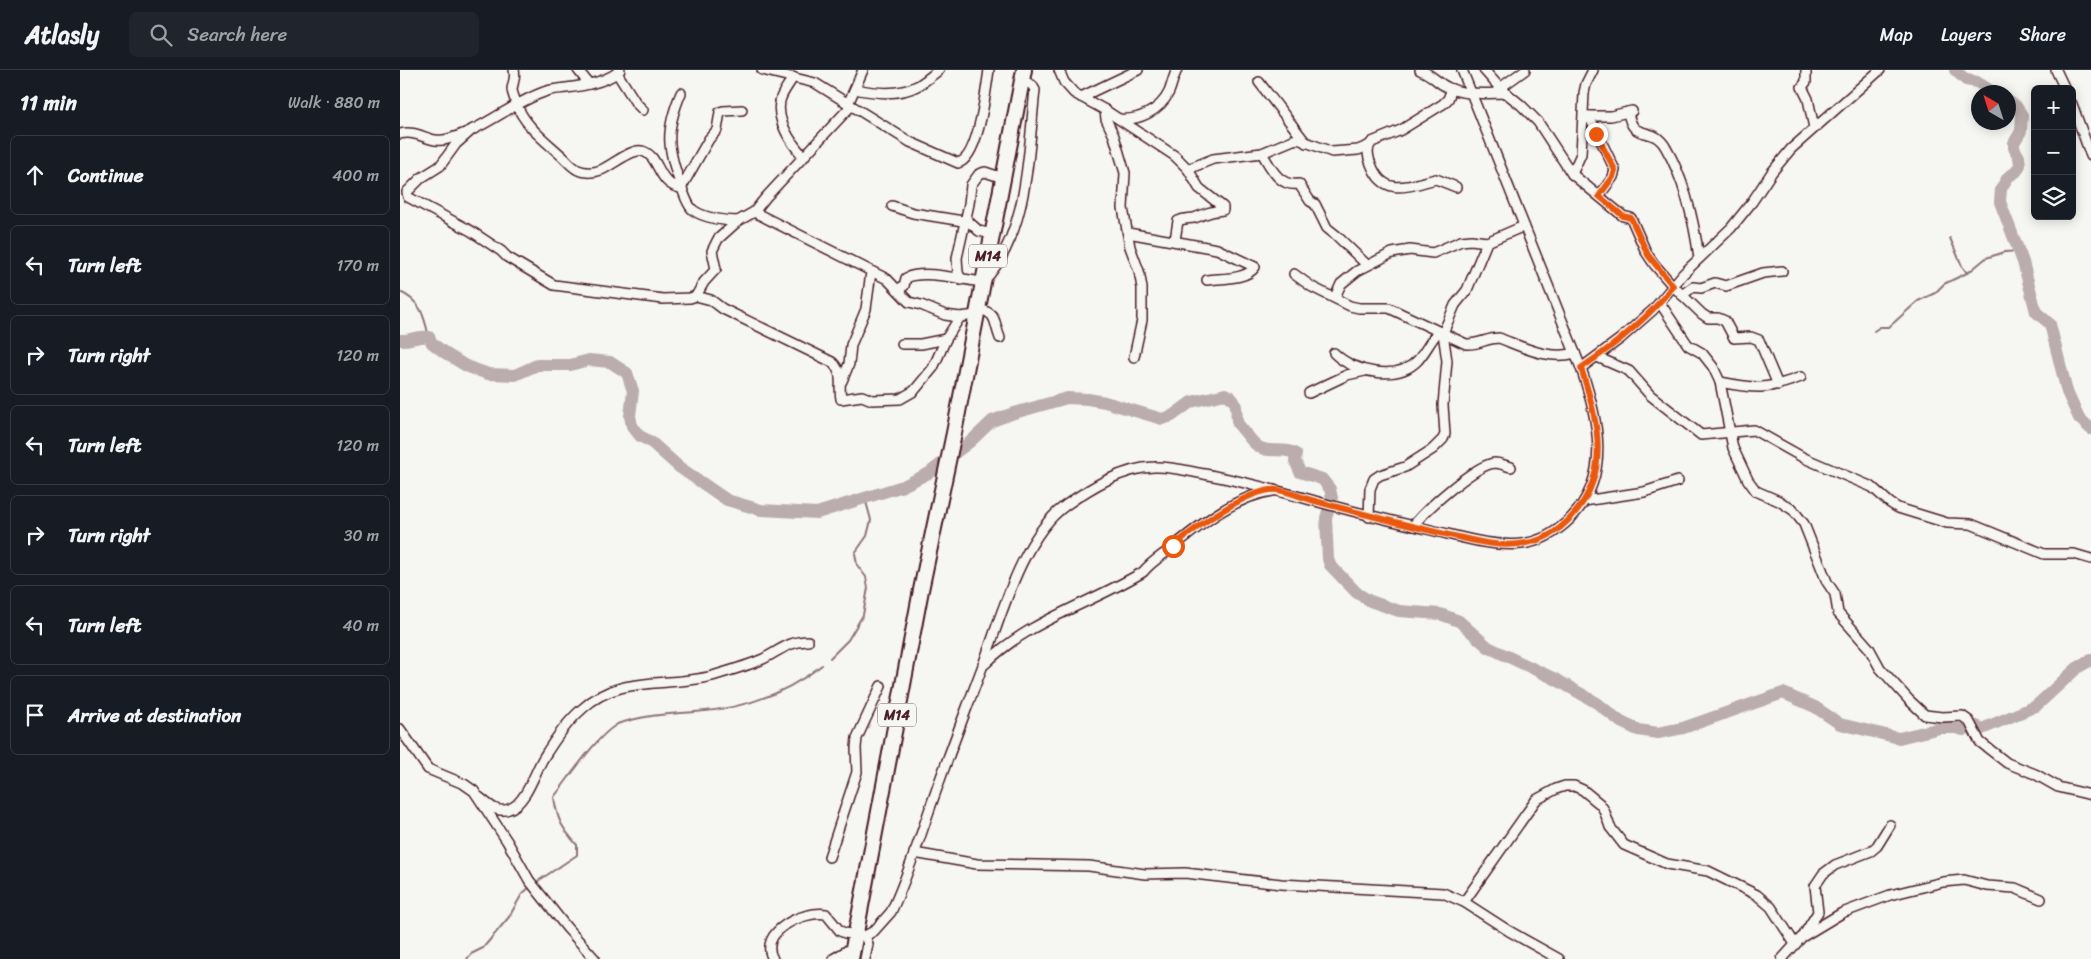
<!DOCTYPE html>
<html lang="en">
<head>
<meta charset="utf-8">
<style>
	body { margin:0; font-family:Sriracha,sans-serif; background:#20242c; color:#f1f3f6 }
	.controls { position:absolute; right:15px; top:15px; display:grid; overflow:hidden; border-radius:8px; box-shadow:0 2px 12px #0003 }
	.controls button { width:45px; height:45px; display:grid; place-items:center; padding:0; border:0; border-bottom:1px solid #363941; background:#171b24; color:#f1f3f6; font:25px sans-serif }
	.compass { position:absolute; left:1571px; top:15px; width:45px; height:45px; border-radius:50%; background:#171b24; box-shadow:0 2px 12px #0003; rotate:321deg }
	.stop { position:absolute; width:15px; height:15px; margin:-11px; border:4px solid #ea580c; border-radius:50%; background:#fff }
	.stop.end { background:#ea580c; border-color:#fff; box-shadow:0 1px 5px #0008 }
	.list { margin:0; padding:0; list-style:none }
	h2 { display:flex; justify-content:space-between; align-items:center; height:65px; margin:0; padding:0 20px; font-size:21px }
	h2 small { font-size:16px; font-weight:400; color:#9ea1a6 }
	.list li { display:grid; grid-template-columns:32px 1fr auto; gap:15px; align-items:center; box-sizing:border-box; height:80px; margin:0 10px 10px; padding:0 10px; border:1px solid #363941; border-radius:8px }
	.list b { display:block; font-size:19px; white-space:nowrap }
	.list em { font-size:16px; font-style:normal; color:#9ea1a6 }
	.icon { flex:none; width:28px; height:28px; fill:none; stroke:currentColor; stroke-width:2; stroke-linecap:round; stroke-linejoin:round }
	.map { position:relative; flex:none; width:1691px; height:889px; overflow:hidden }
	header { display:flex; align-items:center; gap:30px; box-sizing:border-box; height:70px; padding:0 25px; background:#171b24; border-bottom:1px solid #363941 }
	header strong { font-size:24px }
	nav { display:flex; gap:28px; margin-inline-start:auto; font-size:18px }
	.search { width:350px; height:45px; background:#20242c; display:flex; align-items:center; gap:12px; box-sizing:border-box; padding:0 18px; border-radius:8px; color:#9ea1a6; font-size:19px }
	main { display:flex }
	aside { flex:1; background:#171b24 }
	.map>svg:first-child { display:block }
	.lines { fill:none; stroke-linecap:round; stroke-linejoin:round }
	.stream { stroke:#8e747a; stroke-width:2 }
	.river { stroke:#bbadae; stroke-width:12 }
	.minor-casing { stroke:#4a1f2b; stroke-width:12 }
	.highway-casing { stroke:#4a1f2b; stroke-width:18 }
	.minor { stroke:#f6f6f2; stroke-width:9 }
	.highway { stroke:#f6f6f2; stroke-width:14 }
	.route { stroke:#ea580c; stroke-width:6 }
	.labels { text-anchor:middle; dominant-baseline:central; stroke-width:4.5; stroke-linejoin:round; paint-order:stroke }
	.shield { fill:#f6f6f2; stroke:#7e6067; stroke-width:1 }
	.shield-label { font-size:14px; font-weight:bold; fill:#4a1f2b }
</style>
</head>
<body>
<header>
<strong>Atlasly</strong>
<div class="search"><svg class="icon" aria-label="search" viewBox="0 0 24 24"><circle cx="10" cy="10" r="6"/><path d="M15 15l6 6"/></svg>Search here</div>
<nav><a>Map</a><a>Layers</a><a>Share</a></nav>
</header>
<main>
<aside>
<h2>11 min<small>Walk · 880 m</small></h2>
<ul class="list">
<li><svg class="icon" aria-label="ahead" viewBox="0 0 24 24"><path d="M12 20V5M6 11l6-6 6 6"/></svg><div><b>Continue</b></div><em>400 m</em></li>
<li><svg class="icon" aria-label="left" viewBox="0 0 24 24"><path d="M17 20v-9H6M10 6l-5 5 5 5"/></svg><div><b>Turn left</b></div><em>170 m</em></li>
<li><svg class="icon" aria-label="right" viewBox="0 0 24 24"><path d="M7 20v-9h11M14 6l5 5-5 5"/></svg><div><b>Turn right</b></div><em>120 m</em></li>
<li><svg class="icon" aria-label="left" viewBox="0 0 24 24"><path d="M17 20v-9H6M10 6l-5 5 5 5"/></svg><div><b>Turn left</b></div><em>120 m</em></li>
<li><svg class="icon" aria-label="right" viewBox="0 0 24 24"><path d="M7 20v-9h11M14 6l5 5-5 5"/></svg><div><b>Turn right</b></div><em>30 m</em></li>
<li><svg class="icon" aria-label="left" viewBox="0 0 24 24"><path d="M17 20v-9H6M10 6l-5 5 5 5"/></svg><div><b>Turn left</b></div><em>40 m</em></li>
<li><svg class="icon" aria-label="arrive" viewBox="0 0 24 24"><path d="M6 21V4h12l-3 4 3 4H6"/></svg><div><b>Arrive at destination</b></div></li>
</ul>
</aside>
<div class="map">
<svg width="1691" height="889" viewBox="0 0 1691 889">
	<rect width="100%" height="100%" fill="#f6f6f2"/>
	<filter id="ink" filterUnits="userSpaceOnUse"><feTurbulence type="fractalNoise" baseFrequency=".02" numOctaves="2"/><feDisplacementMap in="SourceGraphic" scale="10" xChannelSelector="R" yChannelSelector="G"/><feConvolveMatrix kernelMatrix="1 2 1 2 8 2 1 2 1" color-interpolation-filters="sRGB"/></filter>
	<g filter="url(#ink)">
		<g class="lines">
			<!-- stream -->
			<g class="stream">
				<polyline points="1550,168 1562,196 1567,203"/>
				<path d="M0,222C21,231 24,246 29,267"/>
				<polyline points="1474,261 1480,257 1489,257 1518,231 1535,223 1544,214 1569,202 1586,188 1605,182 1619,181"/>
				<polyline points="430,588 448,570 463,545 468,518 466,507 457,495 455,483 467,466 471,450 465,428"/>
				<path d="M135,813L177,785V775C162,758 157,750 154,727C170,707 195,668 216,655C220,652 226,652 231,650C255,644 271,644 295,642C341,639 386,624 422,595"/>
				<polyline points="67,889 71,884 83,878 109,847 122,824 130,817"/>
			</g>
			<!-- river -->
			<g class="river">
				<polyline points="1555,0 1566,10 1577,12 1593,22"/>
				<polyline points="1608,31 1616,36 1622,45 1621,61 1614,73 1614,78 1619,87 1620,95 1616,102 1608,107 1601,119 1600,132 1623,192 1636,242 1650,254 1667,322 1679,348 1691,359"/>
				<path d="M0,270C11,271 17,265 29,267L32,273L45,283L66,296L88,304L115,305L137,295H170L189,290L210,292L227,303L233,321L230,346L232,356L240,366L251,372L279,397L327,430L361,440L417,443L503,416L529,403L571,371L592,351L611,344L667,328L688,329L705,332L762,349L772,346L791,332L825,324C842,331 834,346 838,354C839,355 851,370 853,372C867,387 882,375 896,384L895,391L900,402L922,409L930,419L932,428L926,448L928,489L930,495L957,523L970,531L999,541L1040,544L1059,551L1088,577L1157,610L1197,633L1221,652L1238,660L1258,663L1283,658L1383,623L1415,637L1440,654L1499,668L1540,658H1555L1563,660L1574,655L1582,659L1636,636L1677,598L1691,590"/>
			</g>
			<!-- minor casing -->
			<g class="minor-casing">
				<g id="minor">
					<path d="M114,0C116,7 113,12 112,19C112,23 115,29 116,33C125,57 146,71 164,88C168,92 172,97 178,100C186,103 193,103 201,100C211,96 232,78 242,81C260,85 257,115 281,118"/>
					<polyline points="178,0 189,14"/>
					<path d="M362,0L415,13L510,72L558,93C579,88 586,19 589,0"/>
					<path d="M659,0L664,12L674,23L705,40L775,86L788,99L799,118L823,137V140C808,141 806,144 794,148C788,149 784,148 778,151L775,170"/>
					<path d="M1020,0C1033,5 1036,12 1047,17C1064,26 1088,23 1107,23"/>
					<polyline points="1084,0 1100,18 1121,35 1138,52 1172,104 1223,146 1231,148 1246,182 1254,194 1273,216 1302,244 1308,248 1318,248 1325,251 1334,268 1351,267 1359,270 1378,315"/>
					<polyline points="1406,0 1406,12 1402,17 1408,29 1414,58"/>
					<polyline points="1656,0 1665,19"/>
					<polyline points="217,3 236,33 243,40"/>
					<path d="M393,7C389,15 382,22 380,31C376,51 391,73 404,87"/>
					<polyline points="859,12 906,73"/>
					<polyline points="1100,18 1125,0"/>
					<path d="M455,19C474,23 499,26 517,16C525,12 532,5 539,0"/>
					<path d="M1052,19L1048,29L1043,34L1001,60L972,72C966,78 968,87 971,94C984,129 1010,115 1036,109L1056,117"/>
					<path d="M281,23C265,61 267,78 281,116C284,123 287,135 293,140C304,148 324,151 338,151"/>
					<polyline points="681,27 738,0"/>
					<polyline points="448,34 463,0"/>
					<polyline points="1672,34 1691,86"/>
					<polyline points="705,40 706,49 714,66 725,103 723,138 730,177 739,201 742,218 742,250 734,287"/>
					<path d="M1228,42C1233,74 1252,53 1266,78C1285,111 1294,151 1299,188"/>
					<polyline points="1186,46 1211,46 1232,41"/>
					<polyline points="1189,46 1215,100 1213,107 1199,126"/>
					<path d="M719,49C738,51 760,41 769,22C772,15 773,7 777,0"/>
					<polyline points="73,59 56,74 40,96 21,108 7,122 8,127 71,161 101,181 107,187 154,215 263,229 290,228 296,226 304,212 316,199 312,181 318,169 338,151 354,142 366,127 451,36"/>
					<path d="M0,64C20,59 29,75 48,69C83,60 110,34 144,22C151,19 159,19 166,18C183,16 208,12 220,0"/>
					<path d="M862,83C871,98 879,117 899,114L910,131L915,134L927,158L937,166L967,195"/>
					<polyline points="788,99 813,89 862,83 893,70 898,69 932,82 958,80 968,76"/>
					<polyline points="1172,104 1181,84 1184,23 1186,14 1193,0"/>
					<polyline points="281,118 309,69 317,60 320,42 323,41 342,40"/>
					<polyline points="492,136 513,143 569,152 579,161 592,164"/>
					<polyline points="354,142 487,209 509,232 521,235 545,245 560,247 576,245"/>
					<path d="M728,163L817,179L855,197C846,210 822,208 807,210"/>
					<path d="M894,204L912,217L950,236L959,238H989L1066,274C1078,275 1087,268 1099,268C1123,277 1149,291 1175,283"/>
					<polyline points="561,210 558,202 557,188 569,134 571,115 579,104 585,102 603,108"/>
					<path d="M498,219L504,216L506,208C524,199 562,210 583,212C629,164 628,82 635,20L632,15L622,10"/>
					<polyline points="1282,225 1293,217 1301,218 1315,213 1326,216 1363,203 1382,201"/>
					<path d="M296,226L311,230L323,239L432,292C445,304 438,315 441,329L462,326L472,330L500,329L514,321L533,298L546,269L560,247"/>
					<polyline points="935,227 941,214 957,201 992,183 1010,180 1033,183 1061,171 1071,170 1087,172"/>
					<polyline points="1260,233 1288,275 1302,283 1313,297 1320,312 1333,378 1348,410 1356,421 1379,431 1393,440 1404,454 1427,512 1435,524 1438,543 1469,578 1480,598 1509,630 1525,645 1542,647 1562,646 1569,651 1580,672 1607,693 1635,704 1658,717 1691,725"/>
					<path d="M577,238C598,244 593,250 600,268"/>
					<polyline points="502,274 521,274 546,269"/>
					<path d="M934,283C953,302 996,312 1017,291C1025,283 1030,271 1038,262"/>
					<polyline points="1197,287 1229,301 1250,325 1301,365 1354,360 1404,388 1472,417 1490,433 1498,438 1547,453 1571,454 1644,484 1674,484 1691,489"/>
					<polyline points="1181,298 1220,269 1253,240 1283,204 1331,158 1352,132 1372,102 1391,79 1480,0"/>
					<polyline points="442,311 449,294 451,275 466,239 471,202"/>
					<path d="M1320,312C1355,319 1367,320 1401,307"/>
					<polyline points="909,323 947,305 965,301"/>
					<polyline points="1184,431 1244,422 1278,411"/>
					<polyline points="969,447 970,419 974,409 980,405 1005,397 1033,379 1043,369 1045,364 1043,335 1047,291 1043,263 1055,235 1067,220 1087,172 1124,156"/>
					<path d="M1013,456C1025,440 1076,394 1095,393C1100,393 1106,396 1111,397"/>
					<path d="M585,594C629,550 690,534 743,502C750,493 760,487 769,480C799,456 835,426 873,421"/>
					<polyline points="0,659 28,699 64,714 74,721 107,771 129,810 167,858 195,889"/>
					<path d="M79,727C88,734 97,744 109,739C126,734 135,701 144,687C155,669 167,652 182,639C219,604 267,618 312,606C329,601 347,596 363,589C379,581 389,571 408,571"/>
					<polyline points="514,783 577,794 689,796 745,804 785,803 881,814 1043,823 1064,832 1109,861 1159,889"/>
					<polyline points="429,787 457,702 456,678 457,668 481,616"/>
					<polyline points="1064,832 1136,730 1156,719 1165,716 1174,716 1183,720 1200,734 1204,740 1210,757 1224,775 1267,794 1308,801 1357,825 1371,837 1395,874"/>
					<polyline points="1405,863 1418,842 1415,816 1423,804 1435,795 1471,781 1477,776 1490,755"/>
					<polyline points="465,866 468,874 465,889"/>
					<path d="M373,889C357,862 404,840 426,844L440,861L445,863L465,866L474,861L491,842C509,804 521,763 535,724C550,681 567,638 583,595C601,547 622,466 666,435C690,418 722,398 754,397C770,396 788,401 804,404C842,411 878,421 915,431C954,442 992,451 1031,460C1061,467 1091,477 1121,474C1141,472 1157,462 1171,448C1212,406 1198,348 1181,298L1062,0"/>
					<polyline points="433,889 453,877"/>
					<polyline points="1382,889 1402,867 1442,843 1490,825 1543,812 1564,810 1587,816 1615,818 1641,829"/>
				</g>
			</g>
			<!-- highway casing -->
			<g class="highway-casing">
				<polyline id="highway" points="451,889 521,520 554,363 624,0"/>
			</g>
			<!-- minor -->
			<use href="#minor" class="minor"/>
			<!-- highway -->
			<use href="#highway" class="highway"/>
		</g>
	</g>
	<g class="lines" filter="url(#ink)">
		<!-- route -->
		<path class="route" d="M773,476C795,458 850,417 878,420C890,422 903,428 915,431C955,442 995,452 1036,462C1065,468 1096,479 1126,473C1147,470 1165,456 1178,439C1211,397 1196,344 1181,298C1215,275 1248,249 1273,216L1248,185L1231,148L1223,146L1199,126L1213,107L1215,100L1196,64"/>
	</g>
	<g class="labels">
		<!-- shield labels -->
		<g class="shield">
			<rect x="569" y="174.5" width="38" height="23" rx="4"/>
			<rect x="478" y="633.5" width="38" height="23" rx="4"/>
		</g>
		<g class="shield-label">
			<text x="588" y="186">M14</text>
			<text x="497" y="645">M14</text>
		</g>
	</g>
</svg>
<div class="controls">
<button>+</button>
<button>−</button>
<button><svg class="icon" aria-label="layers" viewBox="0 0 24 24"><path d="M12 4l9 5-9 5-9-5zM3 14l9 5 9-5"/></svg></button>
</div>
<svg class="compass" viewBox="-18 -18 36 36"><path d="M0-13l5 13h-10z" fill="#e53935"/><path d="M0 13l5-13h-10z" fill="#9ea1a6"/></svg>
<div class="stop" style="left:773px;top:476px"></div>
<div class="stop end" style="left:1196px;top:64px"></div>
</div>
</main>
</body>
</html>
